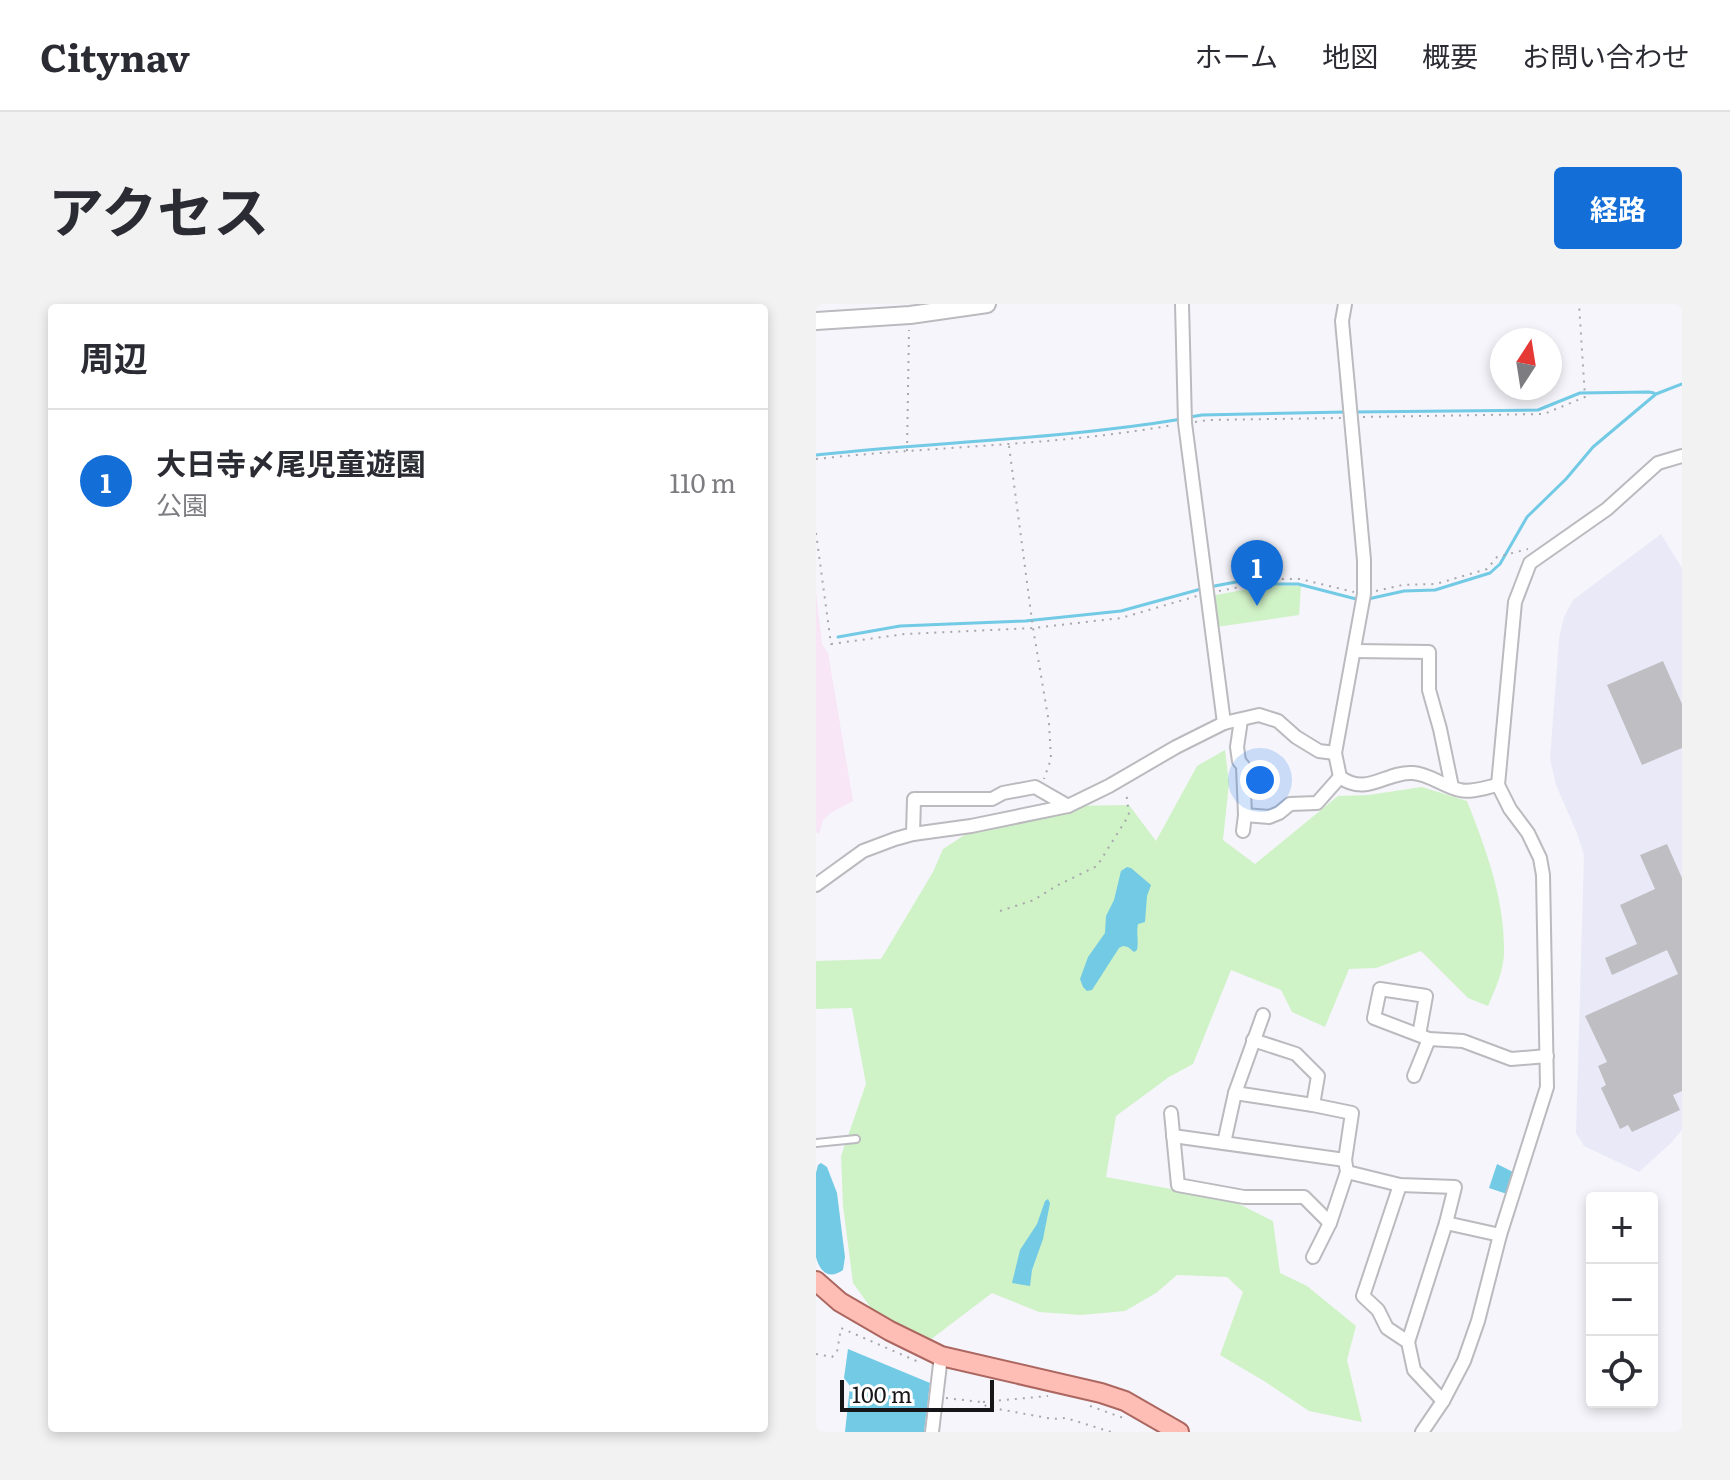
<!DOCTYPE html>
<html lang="ja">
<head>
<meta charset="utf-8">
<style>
	body { margin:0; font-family:Literata,"Noto Sans JP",serif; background:#f2f2f3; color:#2b2b33 }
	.controls { position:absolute; right:24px; bottom:24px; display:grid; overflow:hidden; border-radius:8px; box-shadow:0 4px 12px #0003 }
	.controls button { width:72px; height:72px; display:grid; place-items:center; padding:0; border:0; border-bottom:2px solid #e1e1e2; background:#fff; color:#2b2b33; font:40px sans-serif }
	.compass { position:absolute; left:674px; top:24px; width:72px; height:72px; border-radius:50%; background:#fff; box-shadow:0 4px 12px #0003; rotate:12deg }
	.scale { position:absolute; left:24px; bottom:20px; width:154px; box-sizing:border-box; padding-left:8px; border:4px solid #161618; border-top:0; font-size:22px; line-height:28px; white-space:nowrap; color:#161618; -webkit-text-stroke:6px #fff; paint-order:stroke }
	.you { position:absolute; left:444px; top:476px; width:28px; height:28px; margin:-20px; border:6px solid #fff; border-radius:50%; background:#1a73e8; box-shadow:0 0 0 12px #1a73e833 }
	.badge { display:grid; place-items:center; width:52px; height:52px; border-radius:50%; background:#136ed7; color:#fff; font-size:26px; font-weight:700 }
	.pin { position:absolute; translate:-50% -66px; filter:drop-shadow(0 2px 4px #0008) }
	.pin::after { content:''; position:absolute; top:42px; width:28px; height:24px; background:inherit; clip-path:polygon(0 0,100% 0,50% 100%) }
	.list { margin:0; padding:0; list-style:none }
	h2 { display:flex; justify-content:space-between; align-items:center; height:104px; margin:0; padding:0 32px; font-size:34px }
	h2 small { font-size:26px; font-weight:400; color:#7c7c81 }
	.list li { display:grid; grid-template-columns:52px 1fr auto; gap:24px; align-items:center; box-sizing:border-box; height:144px; padding:0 32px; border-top:2px solid #e1e1e2 }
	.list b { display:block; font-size:30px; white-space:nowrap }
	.list p { margin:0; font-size:26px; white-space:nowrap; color:#7c7c81 }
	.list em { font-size:26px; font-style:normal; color:#7c7c81 }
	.icon { flex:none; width:44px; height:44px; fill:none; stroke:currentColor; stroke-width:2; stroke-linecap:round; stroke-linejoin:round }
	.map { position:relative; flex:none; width:866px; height:1128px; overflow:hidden; border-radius:8px }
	header { display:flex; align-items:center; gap:48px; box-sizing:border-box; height:112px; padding:0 40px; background:#fff; border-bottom:2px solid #e1e1e2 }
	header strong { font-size:38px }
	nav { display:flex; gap:44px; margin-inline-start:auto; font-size:28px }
	.intro { display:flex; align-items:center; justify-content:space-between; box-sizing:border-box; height:192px; padding:0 48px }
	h1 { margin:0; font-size:56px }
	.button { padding:20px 36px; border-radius:8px; background:#136ed7; color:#fff; font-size:28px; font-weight:700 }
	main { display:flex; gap:48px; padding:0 48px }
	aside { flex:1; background:#fff; border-radius:8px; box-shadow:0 4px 12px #0003 }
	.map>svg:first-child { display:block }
	.built { fill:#eae9f7 }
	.education { fill:#f8e5f6 }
	.green { fill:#d0f2c7 }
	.water { fill:#72cae5 }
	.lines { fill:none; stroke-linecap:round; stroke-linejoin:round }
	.stream { stroke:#72cae5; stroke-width:3 }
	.building { fill:#bebec3 }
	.lane-casing { stroke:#bababf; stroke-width:10 }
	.street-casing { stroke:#bababf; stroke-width:16 }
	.secondary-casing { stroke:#bababf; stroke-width:20 }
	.primary-casing { stroke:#ac6760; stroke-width:22 }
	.path { stroke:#a7a7ac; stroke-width:2; stroke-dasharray:2 6; stroke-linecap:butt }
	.lane { stroke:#fff; stroke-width:6 }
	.street { stroke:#fff; stroke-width:12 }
	.secondary { stroke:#fff; stroke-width:16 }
	.primary { stroke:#febeb6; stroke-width:18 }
</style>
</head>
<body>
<header>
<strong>Citynav</strong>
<nav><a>ホーム</a><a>地図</a><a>概要</a><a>お問い合わせ</a></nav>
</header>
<div class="intro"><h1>アクセス</h1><a class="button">経路</a></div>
<main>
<aside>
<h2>周辺<small></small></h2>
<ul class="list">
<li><span class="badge">1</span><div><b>大日寺〆尾児童遊園</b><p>公園</p></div><em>110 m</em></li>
</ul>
</aside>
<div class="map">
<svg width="866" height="1128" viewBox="0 0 866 1128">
	<rect width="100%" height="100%" fill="#f5f5fb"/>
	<!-- built -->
	<polygon class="built" points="845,230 866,264 866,826 855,839 823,868 768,842 760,829 768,551 761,529 740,481 734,455 743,335 748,313 757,296"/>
	<!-- education -->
	<polygon class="education" points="0,288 6,340 12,349 37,497 16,508 7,516 3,530 0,528"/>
	<!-- green -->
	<g class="green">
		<polygon points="454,281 485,282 483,311 400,323 396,294 400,291"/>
		<path d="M409,446L413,479L407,536L439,560L522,492L552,491L606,483L651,497C670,545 689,596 688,648C688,666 679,686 672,702L652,694L605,647L560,664L533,665L509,723L476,708L465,686L415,666L377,760L353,773L300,812L290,873L415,896L457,917L464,969L491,982L540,1022L531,1056L546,1118L493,1107L448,1077L404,1051L427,988L411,973L361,971L340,989L309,1007L265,1011L223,1008L176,989L114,1036L60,1011L37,979L27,902L25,852L50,780L36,704L0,705V657L65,655L117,568L127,545L167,519L252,502L313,501L340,537L381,462Z"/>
	</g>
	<!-- water -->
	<g class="water">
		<path d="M311,563L315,564L335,581L331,592L329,618L322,620C320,628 323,637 321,646L318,648L312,643L307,642L303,644L276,686L271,687L267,683L264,675L272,653L289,629L290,612L298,596L305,567Z"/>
		<path d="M5,859L11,863L21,889L29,953L27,966C13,976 4,968 0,953V869L2,861Z"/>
		<polygon points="681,860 699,869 691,890 673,884"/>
		<polygon points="232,895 234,899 227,935 216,966 214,982 196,979 204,946 221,920 229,897"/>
		<polygon points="32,1045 114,1079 108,1128 29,1128 34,1082 28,1074"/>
	</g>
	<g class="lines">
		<!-- stream -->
		<g class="stream">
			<polyline points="538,108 722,106 764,89 833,88 838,89"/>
			<polyline points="374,113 386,111 530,108"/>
			<path d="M0,151C122,138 245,135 366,115"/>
			<polyline points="393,283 447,273 455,280 482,280 544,296"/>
			<polyline points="552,295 588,287 619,286 674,269 684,260 711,213 750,175 777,143 840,90 866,80"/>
			<polyline points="22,333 84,322 209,317 305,307 385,285"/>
		</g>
	</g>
	<!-- building -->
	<g class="building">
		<polygon points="847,357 866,400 866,444 826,461 791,381"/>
		<polygon points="851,540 866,574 866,787 857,791 864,806 816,828 812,821 804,825 785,784 790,781 782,762 791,758 769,712 862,670 851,646 796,671 789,654 821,640 804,601 839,585 824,551"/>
	</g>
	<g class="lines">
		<!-- lane casing -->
		<g class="lane-casing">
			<polyline id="lane" points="0,839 40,835"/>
		</g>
		<!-- street casing -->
		<g class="street-casing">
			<g id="street">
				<polyline points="366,0 369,119 408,419"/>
				<path d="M529,0L526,17L548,256V290L519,449L524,473C551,493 570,467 597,469C614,470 628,483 644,486C655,489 671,483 682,481"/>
				<polyline points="539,347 613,348 613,386 624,425 636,483"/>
				<polyline points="425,416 421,443 423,457 427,462 429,511 427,527"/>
				<polyline points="429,511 453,513 463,509 474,500 501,499 524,473"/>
				<polyline points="97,530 98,495 176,495 187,489 219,483 252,502"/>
				<polyline points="0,581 47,547 79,535 97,530 155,522 252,502 293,482 360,443 408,419 430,414 443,411 462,417 480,433 503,447 519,449"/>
				<polyline points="603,731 610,692 564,685 558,714 613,735 647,737 695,755 731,752"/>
				<polyline points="437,736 480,750 502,772 497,801"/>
				<polyline points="598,772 613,735"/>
				<polyline points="419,789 497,801 536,809 529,856"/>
				<polyline points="355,809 362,881 428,893 488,893 514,919"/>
				<polyline points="357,832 529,856 531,868 514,919 497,953"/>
				<polyline points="408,839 419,789 447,711"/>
				<polyline points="531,868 584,881 639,883 630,919 684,931"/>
				<polyline points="584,881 547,992 562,1006 571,1024 592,1038 598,1066 627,1097"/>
				<polyline points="592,1038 630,919"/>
				<polyline points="116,1128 125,1052"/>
				<polyline points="606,1128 627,1097 648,1057 662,1017 684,931 731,783 727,571 724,554 712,529 694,505 682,481 699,298 714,259 791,205 842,159 866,152"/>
			</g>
		</g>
		<!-- secondary casing -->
		<g class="secondary-casing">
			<polyline id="secondary" points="0,17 94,11 171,0"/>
		</g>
		<!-- primary casing -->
		<g class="primary-casing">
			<polyline id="primary" points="0,977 24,998 74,1027 125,1052 285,1089 309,1097 363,1128"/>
		</g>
		<!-- path -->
		<g class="path">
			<polyline points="547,113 728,110 769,93 763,0"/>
			<polyline points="379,118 393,116 525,114"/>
			<polyline points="193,142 217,324 233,419 235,455 228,475"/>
			<polyline points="91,147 93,26"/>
			<path d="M0,155C119,142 239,142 357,121"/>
			<polyline points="0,229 15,340 89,330 217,324 305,314 381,292"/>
			<polyline points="403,287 466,275 484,275 538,288"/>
			<polyline points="560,287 586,281 620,280 671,265 681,253 712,245"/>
			<polyline points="184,607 218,596 240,582 281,562 313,511 310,487"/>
			<polyline points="0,1050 16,1053 21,1048 25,1024 105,1059"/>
			<polyline points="130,1094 165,1098 171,1103 237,1115 250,1114 295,1128"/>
			<polyline points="167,1098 232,1092"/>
			<polyline points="274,1102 310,1115"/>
		</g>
		<!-- lane -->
		<use href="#lane" class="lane"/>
		<!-- street -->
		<use href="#street" class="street"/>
		<!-- secondary -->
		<use href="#secondary" class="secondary"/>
		<!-- primary -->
		<use href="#primary" class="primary"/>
	</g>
</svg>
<div class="controls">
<button>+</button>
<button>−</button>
<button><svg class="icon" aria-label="locate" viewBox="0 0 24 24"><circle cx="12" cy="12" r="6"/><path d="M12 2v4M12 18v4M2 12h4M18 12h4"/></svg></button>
</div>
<svg class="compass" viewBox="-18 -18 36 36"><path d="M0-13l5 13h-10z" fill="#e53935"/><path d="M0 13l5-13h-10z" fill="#7c7c81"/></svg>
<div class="scale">100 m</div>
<div class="you"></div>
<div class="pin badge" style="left:441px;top:302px">1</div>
</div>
</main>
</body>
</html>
